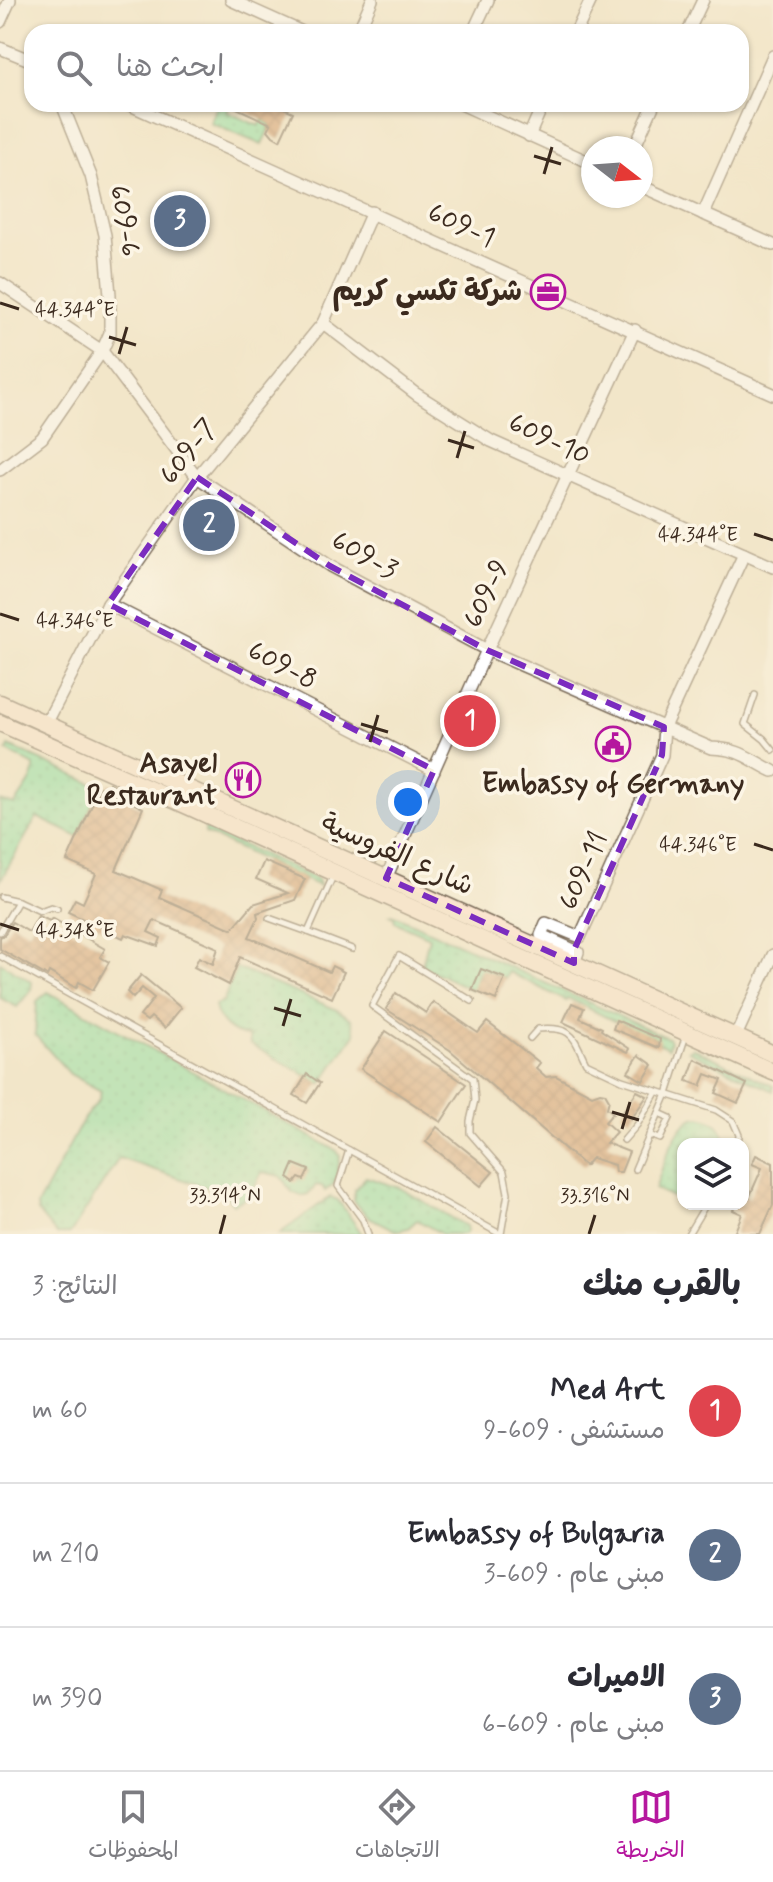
<!DOCTYPE html>
<html lang="ar">
<head>
<meta charset="utf-8">
<style>
	body { margin:0; font-family:Mynerve,"Playpen Sans Arabic",sans-serif; background:#f2f2f3; color:#2b2b33; direction:rtl }
	.controls { position:absolute; right:24px; bottom:24px; display:grid; overflow:hidden; border-radius:16px; box-shadow:0 2px 6px #0004 }
	.controls button { width:72px; height:72px; display:grid; place-items:center; padding:0; border:0; border-bottom:2px solid #e1e1e2; background:#fff; color:#2b2b33; font:40px sans-serif }
	.compass { position:absolute; left:581px; top:136px; width:72px; height:72px; border-radius:50%; background:#fff; box-shadow:0 2px 6px #0004; rotate:107deg }
	.you { position:absolute; left:408px; top:802px; width:28px; height:28px; margin:-20px; border:6px solid #fff; border-radius:50%; background:#1a73e8; box-shadow:0 0 0 12px #1a73e833 }
	.badge { display:grid; place-items:center; width:52px; height:52px; border-radius:50%; background:#b5179e; color:#fff; font-size:26px; font-weight:700 }
	.pin { position:absolute; translate:-50% -50%; border:4px solid #fff; box-shadow:0 2px 8px #0006 }
	.list { margin:0; padding:0; list-style:none }
	h2 { display:flex; justify-content:space-between; align-items:center; height:104px; margin:0; padding:0 32px; font-size:34px }
	h2 small { font-size:26px; font-weight:400; color:#7c7c81 }
	.list li { display:grid; grid-template-columns:52px 1fr auto; gap:24px; align-items:center; box-sizing:border-box; height:144px; padding:0 32px; border-top:2px solid #e1e1e2 }
	.list b { display:block; font-size:30px; white-space:nowrap }
	.list p { margin:0; font-size:26px; white-space:nowrap; color:#7c7c81 }
	.list em { font-size:26px; font-style:normal; color:#7c7c81 }
	.icon { flex:none; width:44px; height:44px; fill:none; stroke:currentColor; stroke-width:2; stroke-linecap:round; stroke-linejoin:round }
	.map { position:relative; flex:none; width:773px; height:1234px; overflow:hidden; direction:ltr }
	.search { position:absolute; background:#fff; box-shadow:0 2px 6px #0004; left:24px; right:24px; top:24px; height:88px; display:flex; align-items:center; gap:20px; box-sizing:border-box; padding:0 28px; border-radius:24px; color:#7c7c81; font-size:30px }
	.sheet { height:536px; background:#fff }
	nav { display:flex; justify-content:space-around; align-items:center; box-sizing:border-box; height:112px; border-top:2px solid #e1e1e2; background:#fff; font-size:22px; color:#7c7c81 }
	nav a { display:grid; justify-items:center; gap:4px }
	nav .on { color:#b5179e }
	.map>svg:first-child { display:block }
	.grass { fill:url(#grass-dots); stroke:#638661; stroke-width:2 }
	.building { fill:url(#building-cross-hatch) }
	.lines { fill:none; stroke-linecap:round; stroke-linejoin:round }
	.lane-casing { stroke:#7b6c5a; stroke-width:8 }
	.street-casing { stroke:#7b6c5a; stroke-width:14 }
	.secondary-casing { stroke:#7b6c5a; stroke-width:19 }
	.lane { stroke:#fff; stroke-width:5 }
	.street { stroke:#fff; stroke-width:11 }
	.secondary { stroke:#fbe5cf; stroke-width:16 }
	.marked { fill:none; stroke:#7b2cbf; stroke-width:6; stroke-dasharray:16 10; stroke-linejoin:round }
	.ticks { fill:none; stroke:#3b2a1e; stroke-width:3 }
	.labels { text-anchor:middle; dominant-baseline:central; stroke-width:7; stroke-linejoin:round; paint-order:stroke }
	.street-label { font-size:28px; fill:#3b2a1e; stroke:#fcf5e5 }
	.poi-label { font-size:28px; font-weight:bold; fill:#3b2a1e; stroke:#fcf5e5; text-anchor:end }
	.ticks-label { font-size:20px; text-anchor:middle; fill:#3b2a1e; stroke:#fcf5e5; stroke-width:7; stroke-linejoin:round; paint-order:stroke }
</style>
</head>
<body>
<div class="map">
<svg width="773" height="1234" viewBox="0 0 773 1234">
	<defs>
		<pattern id="grass-dots" width="8" height="8" patternUnits="userSpaceOnUse" patternTransform="scale(2)"><rect width="8" height="8" fill="#8be1a4"/><path d="M2 2h.1M6 6h.1" fill="none" stroke="#79c18d" stroke-width="1.8" stroke-linecap="round"/></pattern>
		<pattern id="building-cross-hatch" width="8" height="8" patternUnits="userSpaceOnUse" patternTransform="scale(2)"><rect width="8" height="8" fill="#d29969"/><path d="M0 0l8 8M0 8l8-8" fill="none" stroke="#ac7d56"/></pattern>
	</defs>
	<rect width="100%" height="100%" fill="#fcf5e5"/>
	<filter id="ink" filterUnits="userSpaceOnUse"><feTurbulence type="fractalNoise" baseFrequency=".0125" numOctaves="2"/><feDisplacementMap in="SourceGraphic" scale="16" xChannelSelector="R" yChannelSelector="G"/><feConvolveMatrix kernelMatrix="1 2 1 2 8 2 1 2 1" color-interpolation-filters="sRGB"/></filter>
	<filter id="wash" filterUnits="userSpaceOnUse"><feTurbulence type="fractalNoise" baseFrequency=".006" numOctaves="4" result="noise"/><feDisplacementMap in="SourceGraphic" scale="32" xChannelSelector="R" yChannelSelector="G"/><feGaussianBlur stdDeviation="1.8" result="paint"/><feColorMatrix in="noise" values="0 0 0 0 0 0 0 0 0 0 0 0 0 0 0 0 0 1.4 0 .05"/><feComposite in="paint" operator="in"/></filter>
	<g filter="url(#wash)">
		<rect width="100%" height="100%" fill="#f2e6c9"/>
		<!-- grass -->
		<g class="grass">
			<polygon points="218,104 230,105 227,112 259,126 263,120 271,124 262,145 210,123"/>
			<path d="M9,746L100,787L78,837L37,817L0,881V801L15,805C21,793 36,779 34,766L7,751Z"/>
			<polygon points="205,828 317,879 319,886 205,833"/>
			<polygon points="392,914 668,1038 670,1041 668,1048 568,998 566,1001 509,972 505,978 481,969 472,990 422,966 429,937 395,922 394,917 390,915"/>
			<polygon points="0,962 32,982 31,990 17,1007 0,998"/>
			<path d="M236,968L335,1009L351,1019L355,1034L321,1084L250,1044L249,1036C232,1035 217,1023 215,1005L223,1002Z"/>
			<polygon points="48,992 337,1151 340,1157 335,1183 325,1191 322,1186 316,1185 308,1194 301,1196 292,1192 280,1176 262,1172 249,1197 233,1204 224,1193 119,1158 70,1234 56,1234 38,1212 37,1206 84,1118 99,1100 101,1091 70,1074 35,1035 37,1001"/>
			<polygon points="693,1048 773,1086 773,1091 688,1051"/>
			<path d="M695,1117C712,1117 721,1124 726,1141L724,1144H683V1202L655,1189C664,1165 671,1130 695,1117Z"/>
			<polygon points="366,1177 400,1188 466,1226 467,1231 464,1234 442,1234 417,1220 408,1228 396,1231 367,1216 354,1201 354,1190"/>
			<polygon points="330,1197 338,1200 362,1234 279,1234"/>
		</g>
		<g id="blocks">
			<!-- building -->
			<g class="building">
				<polygon points="228,104 280,104 279,106 293,112 280,140 273,136 268,130 271,124"/>
				<polygon points="109,783 117,787 114,794 143,808 116,870 162,890 159,897 232,929 253,904 288,893 256,879 264,861 305,879 295,900 257,913 258,918 249,937 329,972 332,966 344,972 332,998 240,957 229,985 194,967 199,957 213,964 218,948 154,920 148,932 161,938 158,946 125,934 123,938 68,912 75,899 83,903 96,874 67,861 100,787 106,790"/>
				<polygon points="38,916 50,921 52,918 105,949 100,957 109,962 93,990 79,982 76,988 49,972 47,976 0,949 0,937 4,935 12,922 29,932"/>
				<polygon points="481,969 505,978 496,1000 472,990"/>
				<polygon points="141,975 181,1008 165,1028 151,1017 147,1021 140,1016 154,998 142,988 133,998 127,992"/>
				<polygon points="396,993 426,1013 433,1002 478,1033 487,1022 540,1063 536,1068 546,1077 556,1076 592,1095 600,1092 605,1093 609,1100 607,1108 613,1113 605,1122 616,1132 606,1143 629,1152 621,1172 615,1172 614,1165 592,1158 585,1166 450,1050 386,1009"/>
				<polygon points="572,1003 584,1008 580,1018 602,1028 601,1030 630,1049 628,1052 563,1022"/>
				<polygon points="616,1020 660,1039 659,1048 613,1029"/>
				<polygon points="386,1031 466,1084 441,1122 361,1069"/>
				<polygon points="639,1055 653,1065 643,1081 628,1072"/>
				<polygon points="695,1059 747,1084 738,1103 716,1093 722,1080 706,1074 701,1086 687,1081"/>
				<polygon points="307,1074 320,1083 307,1103 294,1095"/>
				<polygon points="637,1091 647,1096 631,1119 622,1113"/>
				<polygon points="437,1127 493,1172 481,1186 426,1142"/>
				<polygon points="756,1155 773,1163 773,1205 760,1234 734,1234 742,1214 733,1210 736,1204 743,1204 743,1195 749,1198 762,1168 752,1164"/>
				<polygon points="294,1164 309,1170 304,1180 299,1178 295,1183 288,1178"/>
			</g>
		</g>
	</g>
	<g filter="url(#ink)">
		<use href="#blocks" fill-opacity="0" stroke="#7b6c5a" stroke-width="2"/>
		<g class="lines">
			<!-- lane casing -->
			<g class="lane-casing">
				<g id="lane">
					<polyline points="755,695 745,724 764,739 773,750"/>
					<polyline points="334,874 308,932 352,949"/>
					<polyline points="1,897 18,901"/>
					<polyline points="269,918 308,932"/>
					<polyline points="0,932 18,901 40,911 51,907 57,909"/>
					<polyline points="0,956 500,1234"/>
					<polyline points="472,1001 399,956 372,1006 473,1079 475,1100 470,1121 470,1133 504,1172 508,1193 501,1234"/>
					<path d="M530,1038L538,1029C574,1026 573,1037 586,1063L622,1080L716,1110L733,1121L739,1135L738,1144"/>
					<polyline points="649,1135 660,1139 670,1118 659,1113"/>
					<polyline points="624,1140 637,1125 657,1091"/>
					<polyline points="349,1150 338,1186 363,1220 368,1234"/>
					<polyline points="635,1169 667,1094 686,1035"/>
					<polyline points="688,1234 706,1204"/>
				</g>
			</g>
			<!-- street casing -->
			<g class="street-casing">
				<g id="street">
					<polyline points="231,0 302,32"/>
					<polyline points="0,22 10,0"/>
					<polyline points="358,32 372,0"/>
					<polyline points="473,32 488,0"/>
					<polyline points="576,32 591,0"/>
					<polyline points="688,32 703,0"/>
					<polyline points="0,48 32,61"/>
					<polyline points="128,104 773,394"/>
					<polyline points="461,104 593,164"/>
					<polyline points="529,136 543,104"/>
					<polyline points="634,148 654,104"/>
					<polyline points="641,186 773,245"/>
					<polyline points="703,214 773,56"/>
					<path d="M0,283L102,351L197,477L330,566L487,650L711,748C742,749 748,759 773,771"/>
					<polyline points="323,323 416,394 491,441 773,567"/>
					<polyline points="0,470 42,438 102,351 110,333 110,295 105,235 91,176 62,104"/>
					<polyline points="108,604 434,770"/>
					<polyline points="46,724 108,604 197,477 323,323 372,212"/>
					<polyline points="386,878 487,650 635,330"/>
					<polyline points="574,963 578,952 541,935 546,923 580,937 662,755 664,727 744,554"/>
					<polyline points="735,1038 773,955"/>
				</g>
			</g>
			<!-- secondary casing -->
			<g class="secondary-casing">
				<g id="secondary">
					<polyline points="0,703 773,1054"/>
					<polyline points="0,723 190,807 773,1072"/>
				</g>
			</g>
			<!-- lane -->
			<use href="#lane" class="lane"/>
			<!-- street -->
			<use href="#street" class="street"/>
			<!-- secondary -->
			<use href="#secondary" class="secondary"/>
		</g>
	</g>
	<!-- marked area -->
	<path d="M0 0H773V1234H0ZM197,477L330,566L487,650L664,727L662,755L574,950V963L386,878L434,770L108,604Z" fill="#f2e6c9" fill-opacity=".55" fill-rule="evenodd"/>
	<path class="marked" d="M197,477L330,566L487,650L664,727L662,755L574,950V963L386,878L434,770L108,604Z"/>
	<!-- ticks -->
	<path class="ticks" d="M534,156L561,164M544,174L552,147M0,303L19,309M109,337L136,345M119,354L127,327M448,440L474,448M457,458L465,431M754,534L773,540M0,614L19,620M361,724L388,732M370,742L378,715M754,844L773,850M0,924L19,930M274,1008L301,1016M283,1026L291,999M612,1112L639,1120M622,1129L630,1102M220,1234L225,1215M589,1234L595,1215"/>
	<!-- icons -->
	<defs>
		<g id="office-ring" transform="scale(1.8)"><circle r="9.5" fill="#fcf5e5" stroke="#b5179e" stroke-width="1.5"/><path d="M-6-3h4V-5.5h4V-3h4V5H-6ZM-1-4.5V-3h2v-1.5ZM-6 0V1H6V0Z" fill="#b5179e"/></g>
		<g id="civic-ring" transform="scale(1.8)"><circle r="9.5" fill="#fcf5e5" stroke="#b5179e" stroke-width="1.5"/><path d="M-.6-6.5H3V-4.5H.6V-3L4-1V1h2V6H-6V1h2V-1L-.6-3ZM-1.2 2.5V6h2.4V2.5Z" fill="#b5179e"/></g>
		<g id="restaurant-ring" transform="scale(1.8)"><circle r="9.5" fill="#fcf5e5" stroke="#b5179e" stroke-width="1.5"/><path d="M-5-6h1v4h1v-4h1v4h1v-4h1v5L-1.5 .5V6h-2V.5L-5-1ZM5-6V6H3V1.5H1.5Q1.5-4 5-6Z" fill="#b5179e"/></g>
	</defs>
	<g fill-rule="evenodd">
		<use href="#office-ring" x="548" y="292"/>
		<use href="#civic-ring" x="613" y="744"/>
		<use href="#restaurant-ring" x="243" y="780"/>
	</g>
	<g class="labels">
		<!-- street labels -->
		<g class="street-label">
			<text transform="translate(124 221) rotate(80)">609-6</text>
			<text transform="translate(461 226) rotate(24)">609-1</text>
			<text transform="translate(549 440) rotate(25)">609-10</text>
			<text transform="translate(189 452) rotate(-52)">609-7</text>
			<text transform="translate(364 556) rotate(29)">609-3</text>
			<text transform="translate(487 594) rotate(-65)">609-9</text>
			<text transform="translate(282 666) rotate(27)">609-8</text>
			<text transform="translate(397 855) rotate(24)">شارع الفروسية</text>
			<text transform="translate(584 871) rotate(-66)">609-11</text>
		</g>
		<!-- poi labels -->
		<g class="poi-label">
			<text x="522" y="292">شركة تكسي كريم</text>
			<text x="217" y="764">Asayel<tspan x="217" dy="32">Restaurant</tspan></text>
			<text x="613" y="784" text-anchor="middle">Embassy of Germany</text>
		</g>
	</g>
	<g class="ticks-label">
		<text x="75" y="316">44.344°E</text>
		<text x="698" y="541">44.344°E</text>
		<text x="75" y="627">44.346°E</text>
		<text x="698" y="851">44.346°E</text>
		<text x="75" y="937">44.348°E</text>
		<text x="225" y="1202">33.314°N</text>
		<text x="595" y="1202">33.316°N</text>
	</g>
</svg>
<div class="controls">
<button><svg class="icon" aria-label="layers" viewBox="0 0 24 24"><path d="M12 4l9 5-9 5-9-5zM3 14l9 5 9-5"/></svg></button>
</div>
<svg class="compass" viewBox="-18 -18 36 36"><path d="M0-13l5 13h-10z" fill="#e53935"/><path d="M0 13l5-13h-10z" fill="#7c7c81"/></svg>
<div class="you"></div>
<div class="pin badge" style="left:470px;top:721px;background:#e0444e">1</div>
<div class="pin badge" style="left:209px;top:525px;background:#5c6f8a">2</div>
<div class="pin badge" style="left:180px;top:221px;background:#5c6f8a">3</div>
<div class="search"><svg class="icon" aria-label="search" viewBox="0 0 24 24"><circle cx="10" cy="10" r="6"/><path d="M15 15l6 6"/></svg>ابحث هنا</div>
</div>
<section class="sheet">
<h2>بالقرب منك<small>النتائج: 3</small></h2>
<ul class="list">
<li><span class="badge" style="background:#e0444e">1</span><div><b>Med Art</b><p>مستشفى · 609-9</p></div><em>60 m</em></li>
<li><span class="badge" style="background:#5c6f8a">2</span><div><b>Embassy of Bulgaria</b><p>مبنى عام · 609-3</p></div><em>210 m</em></li>
<li><span class="badge" style="background:#5c6f8a">3</span><div><b>الاميرات</b><p>مبنى عام · 609-6</p></div><em>390 m</em></li>
</ul>
</section>
<nav>
<a class="on"><svg class="icon" aria-label="map" viewBox="0 0 24 24"><path d="M3 6l6-2 6 2 6-2v14l-6 2-6-2-6 2zM9 4v14M15 6v14"/></svg>الخريطة</a>
<a><svg class="icon" aria-label="directions" viewBox="0 0 24 24"><path d="M12 3l9 9-9 9-9-9zM9 14v-3h6M13 9l2 2-2 2"/></svg>الاتجاهات</a>
<a><svg class="icon" aria-label="saved" viewBox="0 0 24 24"><path d="M7 4h10v16l-5-4-5 4z"/></svg>المحفوظات</a>
</nav>
</body>
</html>
